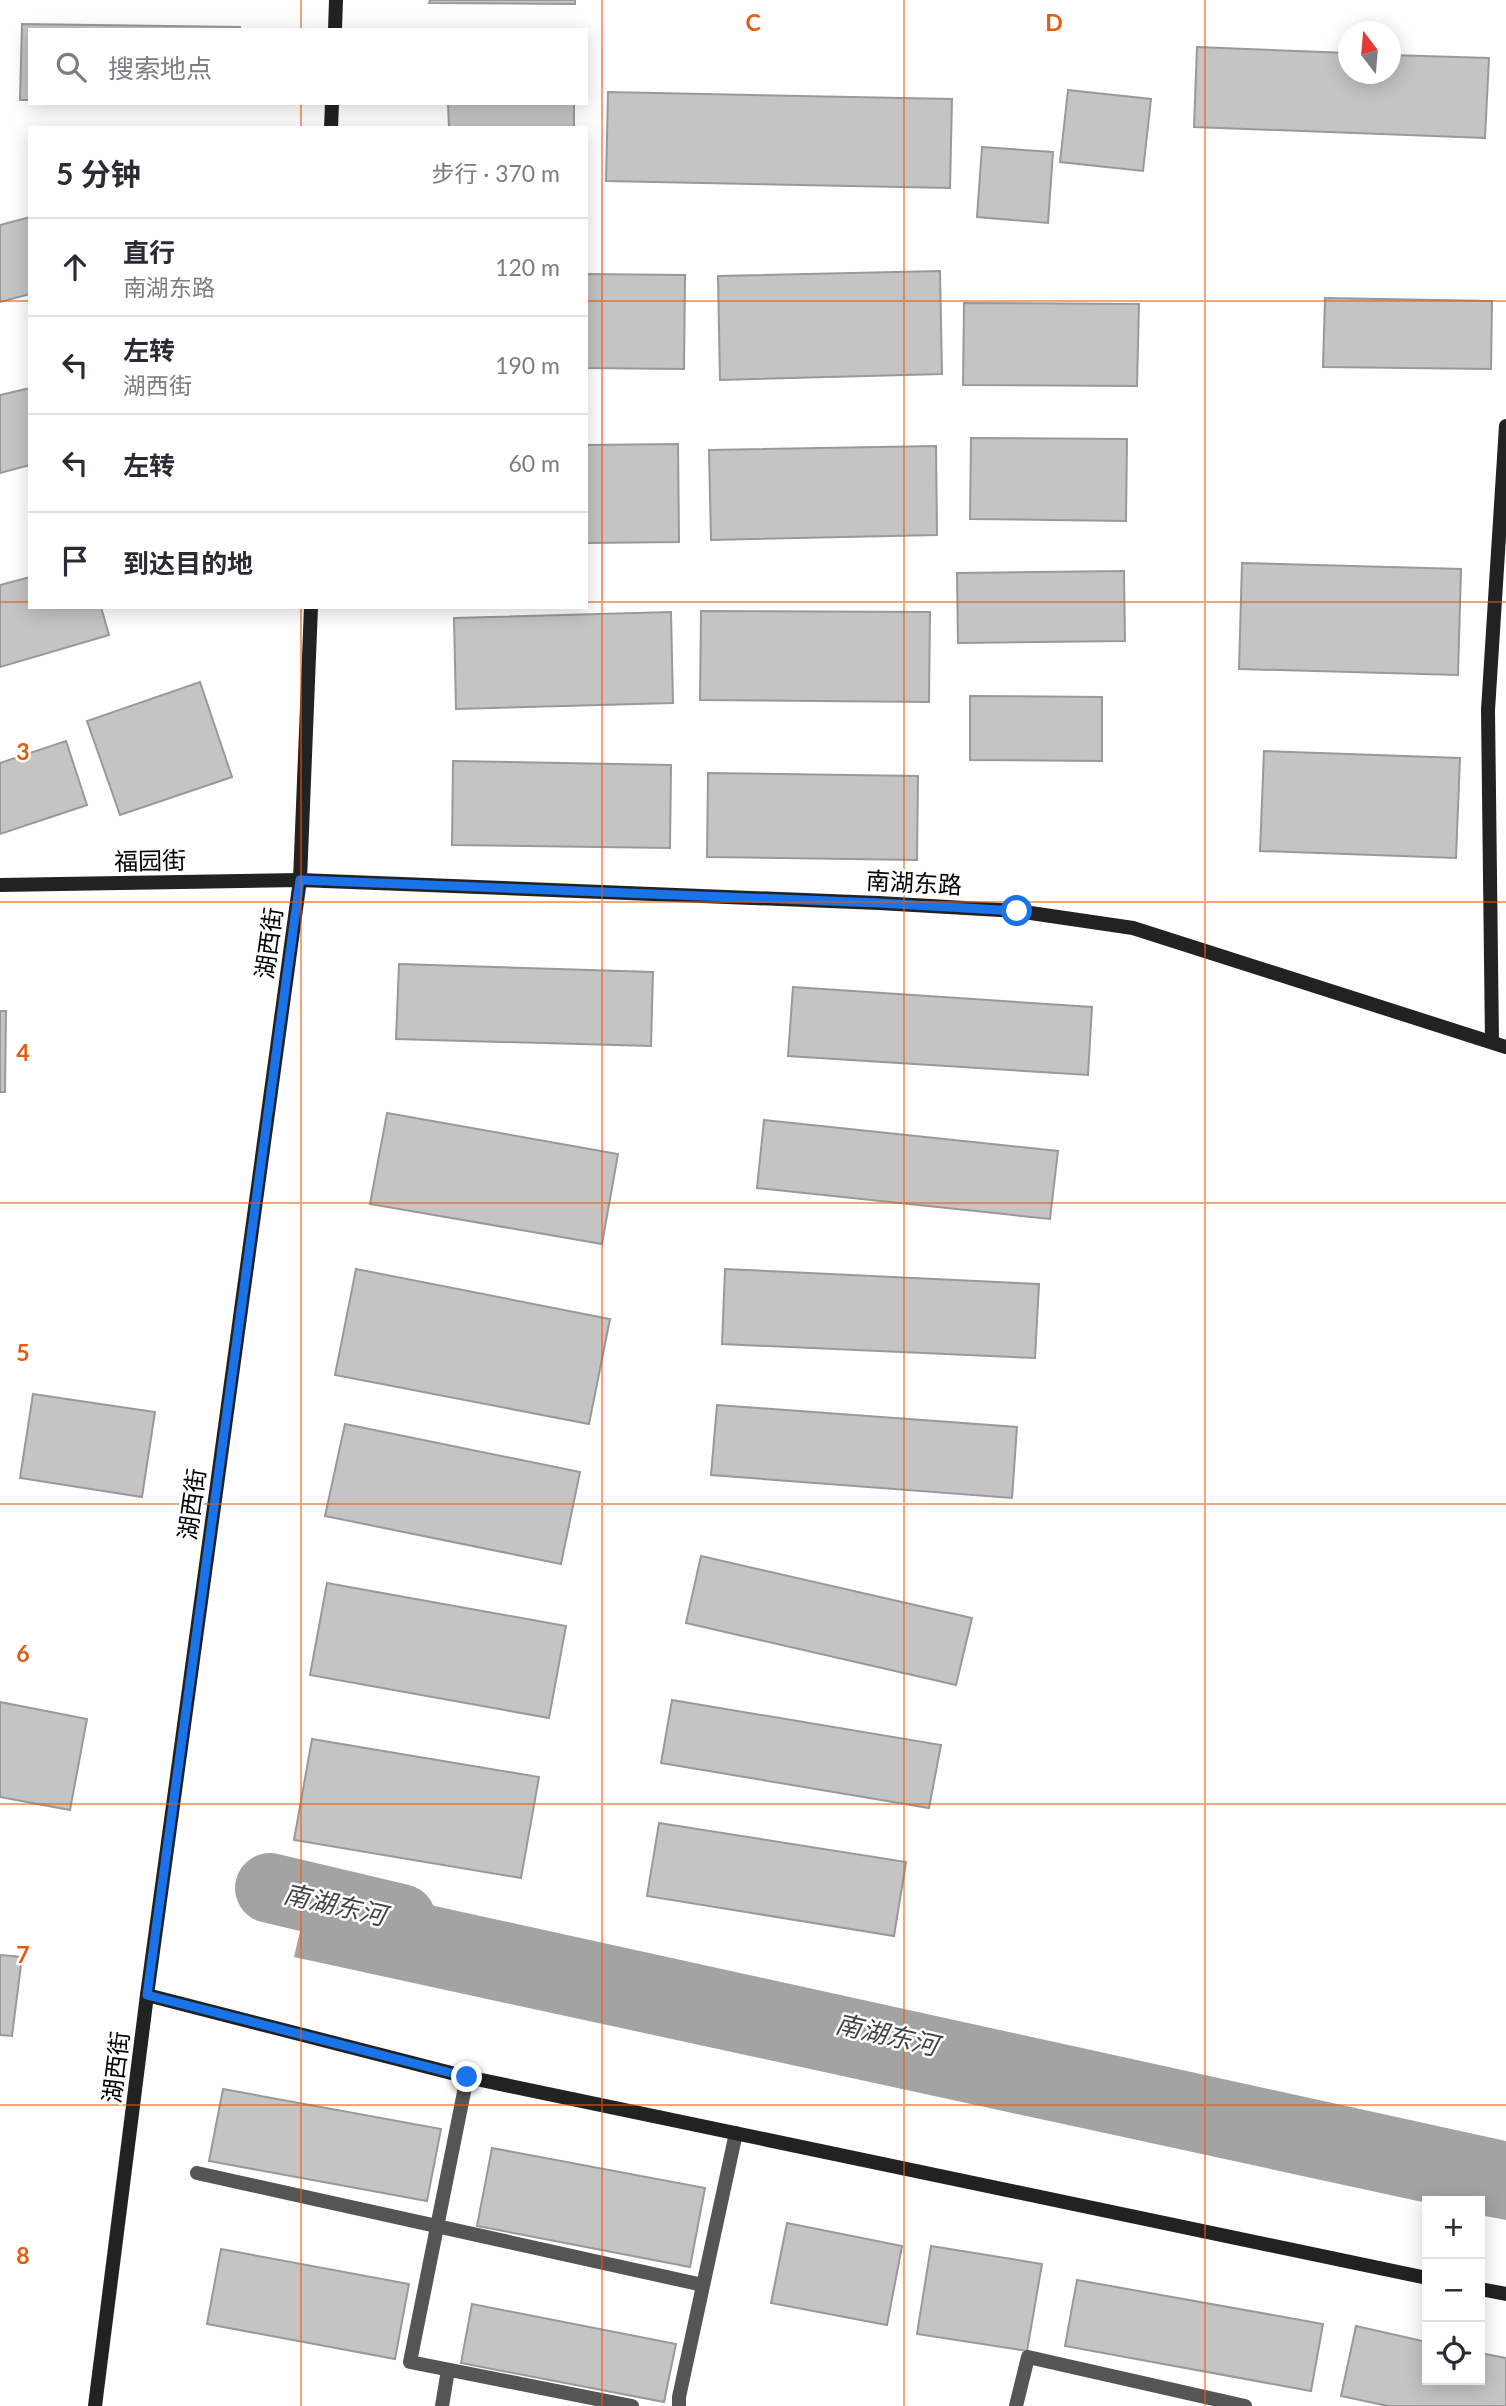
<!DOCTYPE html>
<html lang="zh">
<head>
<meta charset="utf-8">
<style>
	body { margin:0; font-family:Lato,"Noto Sans SC",sans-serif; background:#f7f7f7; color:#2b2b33 }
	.controls { position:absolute; right:21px; bottom:21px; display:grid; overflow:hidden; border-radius:0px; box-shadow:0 4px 18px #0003 }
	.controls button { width:63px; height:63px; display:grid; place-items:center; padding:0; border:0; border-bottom:2px solid #e1e1e2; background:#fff; color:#2b2b33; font:35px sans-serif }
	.compass { position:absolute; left:1338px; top:21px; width:63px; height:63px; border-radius:50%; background:#fff; box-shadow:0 4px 18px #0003; rotate:344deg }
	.stop { position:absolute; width:21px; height:21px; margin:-16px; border:5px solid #1a73e8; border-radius:50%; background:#fff }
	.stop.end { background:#1a73e8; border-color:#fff; box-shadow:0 2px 7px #0008 }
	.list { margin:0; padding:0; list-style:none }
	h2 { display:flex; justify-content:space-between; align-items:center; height:91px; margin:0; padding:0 28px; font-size:30px }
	h2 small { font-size:23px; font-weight:400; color:#7c7c81 }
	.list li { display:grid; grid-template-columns:46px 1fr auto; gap:21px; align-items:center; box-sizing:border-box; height:98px; padding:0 28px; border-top:2px solid #e1e1e2 }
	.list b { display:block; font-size:26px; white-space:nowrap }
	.list p { margin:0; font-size:23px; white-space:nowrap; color:#7c7c81 }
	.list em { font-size:23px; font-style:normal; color:#7c7c81 }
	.icon { flex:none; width:38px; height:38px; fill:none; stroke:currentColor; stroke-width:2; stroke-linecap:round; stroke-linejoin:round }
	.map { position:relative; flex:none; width:1506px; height:2406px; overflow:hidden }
	.search { position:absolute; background:#fff; box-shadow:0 4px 18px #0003; left:28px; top:28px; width:560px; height:77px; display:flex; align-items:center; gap:18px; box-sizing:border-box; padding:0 24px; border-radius:0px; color:#7c7c81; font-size:26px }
	.panel { position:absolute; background:#fff; box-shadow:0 4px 18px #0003; left:28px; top:126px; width:560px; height:483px; border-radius:0px }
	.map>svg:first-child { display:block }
	.water { fill:#a3a3a3 }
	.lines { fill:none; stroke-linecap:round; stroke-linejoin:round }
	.river { stroke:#a3a3a3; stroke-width:70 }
	.building { fill:#c4c4c4; stroke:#999; stroke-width:2 }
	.lane { stroke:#555; stroke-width:14 }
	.secondary { stroke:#222; stroke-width:14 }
	.route { stroke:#1a73e8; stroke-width:9 }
	.grid { fill:none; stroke:#e8590c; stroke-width:2; stroke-opacity:0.55 }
	.labels { text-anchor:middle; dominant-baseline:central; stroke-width:5; stroke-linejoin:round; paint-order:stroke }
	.street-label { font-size:24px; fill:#000; stroke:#fff }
	.water-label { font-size:26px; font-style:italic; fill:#444; stroke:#fff }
	.grid-label { font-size:23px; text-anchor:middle; font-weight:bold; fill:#e8590c; stroke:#fff; stroke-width:5; stroke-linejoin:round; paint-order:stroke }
</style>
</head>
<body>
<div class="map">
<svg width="1506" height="2406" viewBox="0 0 1506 2406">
	<rect width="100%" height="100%" fill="#fff"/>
	<!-- water -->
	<polygon class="water" points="312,1879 1506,2141 1506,2220 1480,2215 1480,2201 1427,2201 1427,2203 294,1957"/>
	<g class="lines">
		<!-- river -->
		<polyline class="river" points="270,1888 401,1919"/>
	</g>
	<!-- building -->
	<g class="building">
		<polygon points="430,0 575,0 575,4 429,3"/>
		<polygon points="22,24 240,27 240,30 30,30 30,100 20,100"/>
		<polygon points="1197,47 1348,53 1348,74 1390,74 1390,55 1489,58 1485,138 1194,127"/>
		<polygon points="1068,90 1151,99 1143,171 1060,162"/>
		<polygon points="608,92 952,99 950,188 606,181"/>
		<polygon points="448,103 574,103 574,128 449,128"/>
		<polygon points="982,147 1053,152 1048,223 977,217"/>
		<polygon points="30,217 30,294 0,302 0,225"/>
		<polygon points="940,271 942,374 720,380 718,276"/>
		<polygon points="586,274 685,275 684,369 586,368"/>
		<polygon points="1325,298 1492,301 1491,369 1323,367"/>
		<polygon points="964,303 1139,304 1137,386 963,385"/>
		<polygon points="30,388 30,465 0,473 0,395"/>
		<polygon points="971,438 1127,439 1126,521 970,519"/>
		<polygon points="678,444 679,542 586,543 586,445"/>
		<polygon points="936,446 937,535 711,540 709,450"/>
		<polygon points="1242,563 1461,569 1458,675 1239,669"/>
		<polygon points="1124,571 1125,641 958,643 957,573"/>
		<polygon points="30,577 30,607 101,607 109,635 0,667 0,585"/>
		<polygon points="701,611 930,612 929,702 700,700"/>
		<polygon points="671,612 673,703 456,709 454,618"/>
		<polygon points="200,682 232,777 120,815 87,721"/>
		<polygon points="970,696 1102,697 1102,761 970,760"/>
		<polygon points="66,741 87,805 0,834 0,763"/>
		<polygon points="1264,751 1460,758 1456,858 1260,851"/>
		<polygon points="453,761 671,765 670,848 452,845"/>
		<polygon points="708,773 918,776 917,860 707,857"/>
		<polygon points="399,964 653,972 651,1046 396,1039"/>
		<polygon points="793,987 1092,1007 1088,1075 788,1056"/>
		<polygon points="0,1011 6,1011 5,1092 0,1092"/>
		<polygon points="387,1113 618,1154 602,1244 370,1204"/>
		<polygon points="764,1120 1058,1151 1050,1219 757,1188"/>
		<polygon points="356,1269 610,1319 589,1424 335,1375"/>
		<polygon points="725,1269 1039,1284 1035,1358 722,1344"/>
		<polygon points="33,1394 155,1412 142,1497 20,1478"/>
		<polygon points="717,1405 1017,1427 1012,1498 711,1475"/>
		<polygon points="345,1424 580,1472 561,1564 325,1516"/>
		<polygon points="701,1556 972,1618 956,1685 686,1623"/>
		<polygon points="327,1583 566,1626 549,1718 310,1675"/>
		<polygon points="672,1700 941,1745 929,1808 661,1763"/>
		<polygon points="0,1702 87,1719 70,1810 0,1797"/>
		<polygon points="312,1739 539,1777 521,1878 294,1840"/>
		<polygon points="659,1823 906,1862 894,1936 647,1896"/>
		<polygon points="0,1955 22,1957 12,2036 0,2035"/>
		<polygon points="223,2089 441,2129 427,2201 209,2161"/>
		<polygon points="492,2148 705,2188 690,2267 477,2226"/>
		<polygon points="787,2223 902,2246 887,2325 771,2303"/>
		<polygon points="931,2246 1042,2264 1027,2351 917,2334"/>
		<polygon points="221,2249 409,2284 395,2359 207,2324"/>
		<polygon points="1077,2280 1323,2324 1311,2391 1065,2346"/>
		<polygon points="472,2304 676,2344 664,2402 461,2363"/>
		<polygon points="1356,2326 1427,2342 1427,2380 1480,2380 1480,2353 1506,2358 1506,2406 1388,2406 1341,2396"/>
	</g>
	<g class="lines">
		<!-- lane -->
		<g class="lane">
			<polyline points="467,2077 410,2362 632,2406"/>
			<polyline points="197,2173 703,2285"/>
			<polyline points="442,2406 448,2370"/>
			<polyline points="679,2406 679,2397 736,2133"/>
			<polyline points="1016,2406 1028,2357 1245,2406"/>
		</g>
		<!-- secondary -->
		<g class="secondary">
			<polyline points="335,30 336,0"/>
			<polyline points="331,128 332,103"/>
			<polyline points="0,885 300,880 879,903 1017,911 1133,928 1506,1047"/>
			<polyline points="1492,1042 1488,710 1506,426"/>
			<polyline points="147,1995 467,2077 1427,2278"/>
			<polyline points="1480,2289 1506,2294"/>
			<polyline points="95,2406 147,1995 300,880 311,607"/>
		</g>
	</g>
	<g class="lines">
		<!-- route -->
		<polyline class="route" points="467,2077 147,1995 300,880 879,903 1017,911"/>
	</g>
	<!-- grid -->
	<path class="grid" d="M301,0V30M602,0V2406M904,0V2406M1205,0V2406M301,103V128M0,301H30M586,301H1506M0,602H30M586,602H1506M301,607V2406M0,902H1506M0,1203H1506M0,1504H1506M0,1804H1506M0,2105H1506"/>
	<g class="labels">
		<!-- street labels -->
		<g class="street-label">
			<text transform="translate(150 860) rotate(-1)">福园街</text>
			<text transform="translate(914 882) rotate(3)">南湖东路</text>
			<text transform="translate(268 943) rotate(-82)">湖西街</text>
			<text transform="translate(191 1504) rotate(-82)">湖西街</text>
			<text transform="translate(115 2067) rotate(-83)">湖西街</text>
		</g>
		<!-- water labels -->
		<g class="water-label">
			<text transform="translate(335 1904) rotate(13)">南湖东河</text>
			<text transform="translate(887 2034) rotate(13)">南湖东河</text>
		</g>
	</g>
	<g class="grid-label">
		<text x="753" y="31">C</text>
		<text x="1054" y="31">D</text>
		<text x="23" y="760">3</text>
		<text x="23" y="1061">4</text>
		<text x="23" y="1361">5</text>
		<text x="23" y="1662">6</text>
		<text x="23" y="1963">7</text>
		<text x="23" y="2264">8</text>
	</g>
</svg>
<div class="controls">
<button>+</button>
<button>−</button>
<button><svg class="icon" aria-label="locate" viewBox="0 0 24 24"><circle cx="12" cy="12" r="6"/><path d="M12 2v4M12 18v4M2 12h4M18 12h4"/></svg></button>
</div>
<svg class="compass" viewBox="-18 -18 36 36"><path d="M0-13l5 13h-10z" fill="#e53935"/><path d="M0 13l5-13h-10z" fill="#7c7c81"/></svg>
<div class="stop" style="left:1017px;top:911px"></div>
<div class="stop end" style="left:467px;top:2077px"></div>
<div class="search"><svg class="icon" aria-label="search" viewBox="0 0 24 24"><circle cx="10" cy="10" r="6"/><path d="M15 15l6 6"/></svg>搜索地点</div>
<section class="panel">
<h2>5 分钟<small>步行 · 370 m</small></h2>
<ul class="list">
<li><svg class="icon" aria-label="ahead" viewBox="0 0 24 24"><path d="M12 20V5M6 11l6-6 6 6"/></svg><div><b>直行</b><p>南湖东路</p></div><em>120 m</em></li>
<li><svg class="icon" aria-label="left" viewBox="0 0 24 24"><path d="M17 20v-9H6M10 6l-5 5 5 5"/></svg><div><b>左转</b><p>湖西街</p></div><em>190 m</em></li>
<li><svg class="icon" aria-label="left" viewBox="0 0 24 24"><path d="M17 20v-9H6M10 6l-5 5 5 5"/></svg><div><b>左转</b></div><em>60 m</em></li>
<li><svg class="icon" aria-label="arrive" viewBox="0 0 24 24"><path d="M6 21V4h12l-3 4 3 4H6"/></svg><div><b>到达目的地</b></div></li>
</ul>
</section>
</div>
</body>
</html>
